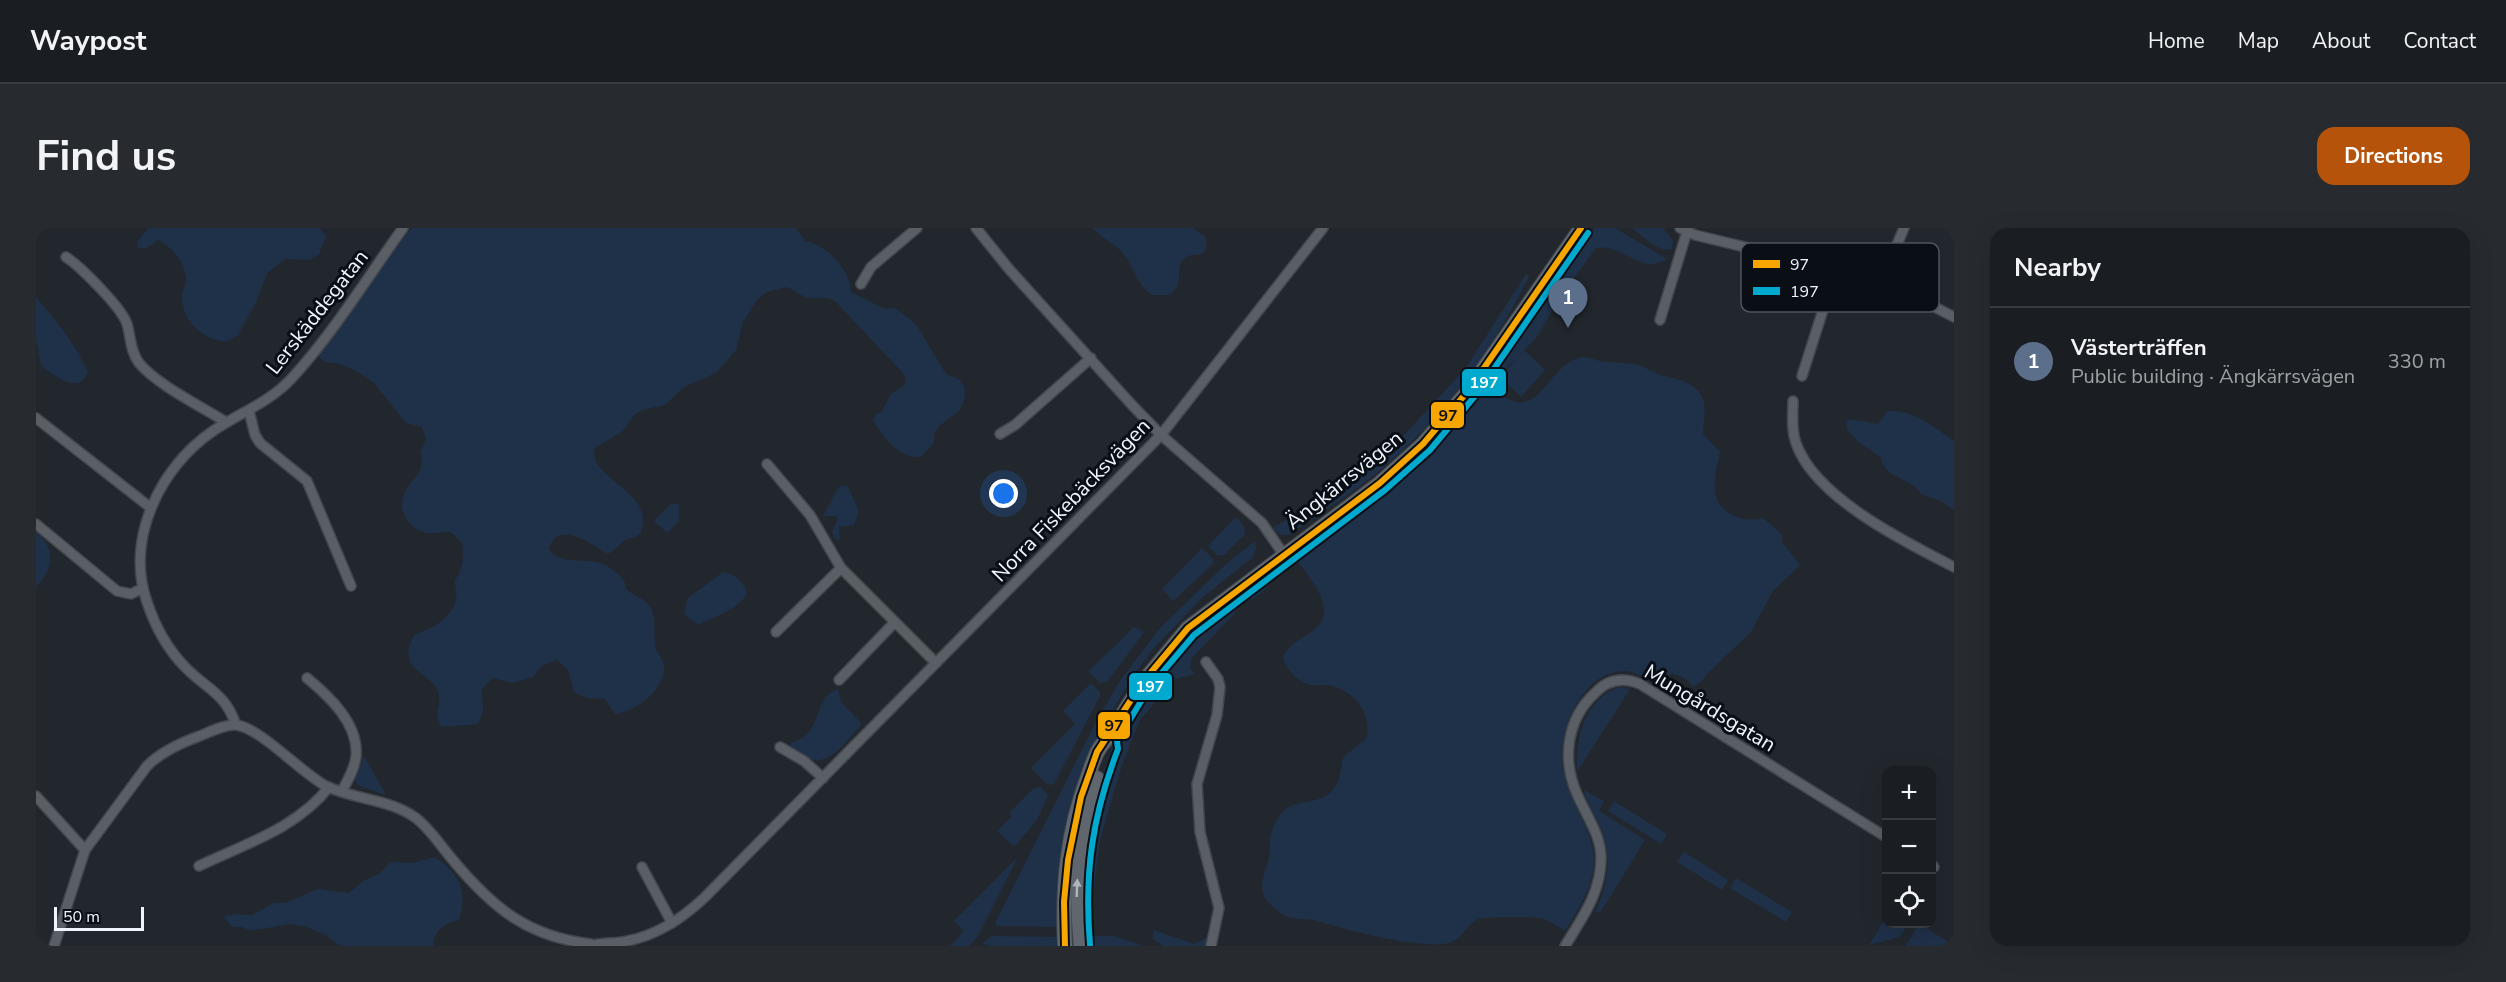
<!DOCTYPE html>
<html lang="en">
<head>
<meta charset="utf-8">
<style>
	body { margin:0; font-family:"Nunito Sans",sans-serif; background:#272a2f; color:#f1f3f6 }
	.controls { position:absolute; right:18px; bottom:18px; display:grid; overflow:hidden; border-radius:12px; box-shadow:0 6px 24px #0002 }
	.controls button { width:54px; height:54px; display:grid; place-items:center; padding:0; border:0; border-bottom:2px solid #383b40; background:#1a1d22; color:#f1f3f6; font:30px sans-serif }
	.scale { position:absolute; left:18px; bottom:15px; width:90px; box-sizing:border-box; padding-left:6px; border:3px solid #f0f5fd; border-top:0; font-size:16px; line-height:21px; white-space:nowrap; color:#f0f5fd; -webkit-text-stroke:4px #0a0f15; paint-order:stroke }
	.you { position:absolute; left:968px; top:266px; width:21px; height:21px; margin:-15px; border:4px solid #fff; border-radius:50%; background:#1a73e8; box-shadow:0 0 0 9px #1a73e833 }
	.badge { display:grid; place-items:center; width:39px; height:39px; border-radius:50%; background:#b45309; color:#fff; font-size:20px; font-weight:700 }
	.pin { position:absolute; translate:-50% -50px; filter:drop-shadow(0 2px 3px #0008) }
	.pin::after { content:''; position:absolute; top:32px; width:21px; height:18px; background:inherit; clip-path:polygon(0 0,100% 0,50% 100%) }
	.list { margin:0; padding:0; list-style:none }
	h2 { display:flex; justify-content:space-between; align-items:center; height:78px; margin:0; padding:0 24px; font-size:26px }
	h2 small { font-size:20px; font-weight:400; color:#9fa2a5 }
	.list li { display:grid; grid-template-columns:39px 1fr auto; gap:18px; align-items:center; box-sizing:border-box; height:108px; padding:0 24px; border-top:2px solid #383b40 }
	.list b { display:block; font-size:22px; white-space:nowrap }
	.list p { margin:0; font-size:20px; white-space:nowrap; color:#9fa2a5 }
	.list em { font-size:20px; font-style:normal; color:#9fa2a5 }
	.icon { flex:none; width:33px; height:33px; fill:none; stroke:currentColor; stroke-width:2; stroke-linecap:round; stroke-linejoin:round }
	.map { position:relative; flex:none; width:1918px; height:718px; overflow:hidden; border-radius:18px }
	header { display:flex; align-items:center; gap:36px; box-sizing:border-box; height:84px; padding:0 30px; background:#1a1d22; border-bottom:2px solid #383b40 }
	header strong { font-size:28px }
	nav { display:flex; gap:33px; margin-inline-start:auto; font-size:21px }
	.intro { display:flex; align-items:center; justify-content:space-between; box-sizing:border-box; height:144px; padding:0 36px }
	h1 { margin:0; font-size:42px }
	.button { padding:15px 27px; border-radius:18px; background:#b45309; color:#fff; font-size:21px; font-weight:700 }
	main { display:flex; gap:36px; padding:0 36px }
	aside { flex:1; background:#1a1d22; border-radius:18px; box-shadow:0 6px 24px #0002 }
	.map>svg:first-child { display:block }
	.green { fill:#1f3049 }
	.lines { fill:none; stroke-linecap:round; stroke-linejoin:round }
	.street-casing { stroke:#42464c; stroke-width:12 }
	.secondary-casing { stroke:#42464c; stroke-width:16 }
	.street { stroke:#5a5e65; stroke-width:9 }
	.secondary { stroke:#60666e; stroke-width:14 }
	.bus-1-casing { stroke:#0a0f15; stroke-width:10 }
	.bus-2-casing { stroke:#0a0f15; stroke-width:10 }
	.bus-1 { stroke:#f7a600; stroke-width:6 }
	.bus-2 { stroke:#00a9ce; stroke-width:6 }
	.oneway { fill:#afb5bd }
	.labels { text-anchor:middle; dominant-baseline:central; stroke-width:6; stroke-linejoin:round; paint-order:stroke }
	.street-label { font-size:21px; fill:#f0f5fd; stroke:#0a0f15 }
	.key { fill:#0a0f15; stroke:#4f545b; stroke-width:1.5 }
	.key-label { font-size:16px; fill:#f0f5fd }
	.line-badge { stroke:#0a0f15; stroke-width:2 }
	.badge-label { font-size:16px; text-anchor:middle; font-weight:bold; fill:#fff }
	.pale-badge-label { font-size:16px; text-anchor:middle; font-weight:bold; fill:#111 }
</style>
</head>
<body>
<header>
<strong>Waypost</strong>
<nav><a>Home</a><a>Map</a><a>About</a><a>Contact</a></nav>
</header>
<div class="intro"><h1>Find us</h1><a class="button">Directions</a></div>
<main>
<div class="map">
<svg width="1918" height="718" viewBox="0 0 1918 718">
	<rect width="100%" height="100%" fill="#22272e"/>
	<!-- green -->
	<g class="green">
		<path d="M113,0H283L290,8L283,26L273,32L250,31L232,44L220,74L202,107L190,114C166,110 146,95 146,67C147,63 149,58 150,53C150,36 137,19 122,12L109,21L101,19L103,11Z"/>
		<path d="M375,0H760L769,13C791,17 814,41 815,64L849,81L859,80L880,96L910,146L923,151L929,160L928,173L923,183L903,198L898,206V215L885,229C864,231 847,210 837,192L841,185H845L855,166L869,157V149L865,143L798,72L790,70H771L751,59L731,64L721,72L707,94L700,122L680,145L648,159L629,177L609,181L599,186L587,203L559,220C551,248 610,261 607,295C606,300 606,303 602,307C598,310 594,310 589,312C582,317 580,323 571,326C557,316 519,290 513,322C527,337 547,330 564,335C570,336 576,341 581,345C587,350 590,354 590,361C597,368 610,370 615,380C620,390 618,407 619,417C620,425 627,430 628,438C630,462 599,484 579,486L569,471L551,470L538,464L532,442L521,432L506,438L497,449L477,455L457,450C441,464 447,462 447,481C447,486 443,492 442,496L406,499C396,488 405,480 403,468C400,443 356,445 379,406C395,402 416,390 420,372C421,366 419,358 419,352C427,341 428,328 426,315L415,304C407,303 399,306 391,305C373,301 361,284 368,266C375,250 391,244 384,224L390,212L386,199L370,195L337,154L320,143L304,136L289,134L281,127Z"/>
		<path d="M1057,0H1157L1170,9C1172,37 1157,20 1147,32C1138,42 1150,53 1134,67H1116C1101,57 1099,41 1089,28C1082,17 1066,11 1057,0Z"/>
		<path d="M1558,0H1579L1631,31C1605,48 1586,15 1560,20L1524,69L1501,109L1461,150L1456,160C1503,201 1507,142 1542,130C1549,127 1557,131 1564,133C1575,135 1586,134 1597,136C1606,137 1614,143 1622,146C1638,152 1657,151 1666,169C1671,178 1667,195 1667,206L1684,224C1681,235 1678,251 1679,263C1681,285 1708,296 1727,290L1746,306V314L1764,337L1737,363L1715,404L1671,446L1665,454L1657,459L1650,451L1636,445L1623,460C1613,453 1600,442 1586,443C1546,446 1524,499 1526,534C1529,572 1558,598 1558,633C1557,660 1543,680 1529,703C1521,698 1514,693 1505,690C1499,689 1445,689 1442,691C1427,699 1427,715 1406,716C1369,718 1316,703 1281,693C1271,690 1259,692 1249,688C1242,684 1234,677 1229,670C1222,657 1230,642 1233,630C1234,624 1233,618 1234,612C1244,558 1281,586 1299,559C1305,551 1305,538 1307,529L1330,511C1337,488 1320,465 1297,458C1290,456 1282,458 1274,457C1262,454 1248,440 1247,428C1255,414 1267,411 1279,401C1303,382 1273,349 1260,331C1313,293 1365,257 1410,209Z"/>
		<path d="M1596,0H1627L1637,13L1636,21C1622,25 1607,8 1596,0Z"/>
		<path d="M1490,46L1493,49C1456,122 1408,190 1343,243C1315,266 1283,286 1254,307H1246L1237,302L1238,299L1301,263L1343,231L1368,207L1429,141Z"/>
		<path d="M0,69C20,92 39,116 52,144C42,168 20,148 5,138L0,112Z"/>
		<polygon points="1488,122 1509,142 1485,169 1464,149"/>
		<path d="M1852,183C1879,182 1898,199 1918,213V282L1905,273L1885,266C1876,249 1849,252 1845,230C1833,219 1810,211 1810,193L1813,191L1842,196Z"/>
		<polygon points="811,257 823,283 818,297 803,299 804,313 798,310 796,304 802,291 800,288 787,288 803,259"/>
		<polygon points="635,276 643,276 643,293 631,305 618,293"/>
		<polygon points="1200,289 1208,298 1209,306 1188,327 1182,328 1172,318"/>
		<path d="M0,304C21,321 17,341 0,359Z"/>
		<polygon points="1219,313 1220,321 1216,330 1166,370 1117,421 1099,445 1064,503 1049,541 1022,699 961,698 959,695 1061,492 1085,451 1125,399 1191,335"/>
		<polygon points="1166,320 1177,331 1177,336 1137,373 1126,361"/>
		<path d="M1249,339C1240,347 1231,362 1221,368C1208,375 1206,370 1198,386L1156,430L1154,440L1159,446L1139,451L1104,492L1087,534L1069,594L1063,617L1056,681L1055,685H1044C1047,589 1072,488 1144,419C1176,388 1213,364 1249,339Z"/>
		<path d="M687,344C698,345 709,355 711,366C699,384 680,387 663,397L652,390L648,385L652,370Z"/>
		<polygon points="1098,399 1108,404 1072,453 1065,455 1052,444"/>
		<polygon points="1055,455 1064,464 1064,468 1018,556 1012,557 995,540 1039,496 1027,483"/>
		<path d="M1582,459L1594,461L1541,544C1539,511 1548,473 1582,459Z"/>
		<path d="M802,461L805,474L826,496C815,507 799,532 782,532C773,533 763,525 755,521L754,516C760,513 770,509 774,503C784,489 783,467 802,461Z"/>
		<polygon points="328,528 350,567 323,558 319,553"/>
		<polygon points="1005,559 1012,567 1001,592 978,619 961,603 976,588 973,585 998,560"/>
		<path d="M1548,562L1568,573L1563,583L1609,612L1564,685L1559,684C1574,652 1577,625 1561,592C1557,583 1549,572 1548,562Z"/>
		<polygon points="1578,573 1631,606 1625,616 1572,583"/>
		<polygon points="1648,624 1692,652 1686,662 1641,634"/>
		<path d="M399,629C424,646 432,663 423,692C408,696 402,699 397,714L399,718H304L290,707L271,699L254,696L226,701L212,702L206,699H197L186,688L201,686L216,687L238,675H249L282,661L313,665L327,653L343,646L354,634L376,635Z"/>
		<polygon points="982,629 942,708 934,718 914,718 928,703 918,693"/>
		<polygon points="1700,650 1756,684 1750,694 1694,660"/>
		<polygon points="1850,689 1850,696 1872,696 1864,709 1833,717"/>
		<polygon points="1883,696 1918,717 1918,718 1869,718"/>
		<polygon points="1118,702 1158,716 1172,709 1171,718 1127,718 1117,711"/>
		<polygon points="956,708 1023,709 1023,718 955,718 946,716"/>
		<polygon points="1047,708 1078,708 1107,718 1049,718"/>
	</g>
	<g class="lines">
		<!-- street casing -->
		<g class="street-casing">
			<g id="street">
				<polyline points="940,0 973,41 1096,177 1125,207 1226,295 1248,327"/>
				<polyline points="1644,0 1659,7 1846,52 1918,89"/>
				<path d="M30,29C45,39 86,80 91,96C95,109 94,123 103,135C120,156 166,179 190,194"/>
				<polyline points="1846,52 1868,0"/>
				<polyline points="825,56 835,39 881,0"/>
				<polyline points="1624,92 1652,0"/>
				<polyline points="1766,148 1800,41"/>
				<path d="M1757,173C1757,187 1755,202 1760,215C1778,269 1869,314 1918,339"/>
				<polyline points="213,183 219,207 224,215 271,253 315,358"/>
				<polyline points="0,190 115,280"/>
				<polyline points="964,206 979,197 1055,130"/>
				<polyline points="731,236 774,287 805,340 900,435"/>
				<polyline points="0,296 81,363 95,366 107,360"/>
				<polyline points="740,404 805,340"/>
				<polyline points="1170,434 1182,451 1184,459 1181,487 1161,556 1164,604 1183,680 1175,718"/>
				<path d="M271,450C293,468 323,496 320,528C319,540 312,552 306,563"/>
				<polyline points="803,452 859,394"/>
				<path d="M200,497C189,465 172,462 150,440C132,422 119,398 111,374C89,311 124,239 177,203C203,185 233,175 256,150C298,104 331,50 367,0"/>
				<polyline points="744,519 768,533 787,550"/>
				<polyline points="0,568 49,622"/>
				<polyline points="1896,637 1898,639"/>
				<path d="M163,638C209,616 261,600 293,559"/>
				<polyline points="606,639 636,695"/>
				<path d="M18,718L49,622L111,538C125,524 142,516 161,509C172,505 188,496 200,497C225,500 265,545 290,558C319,572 354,571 380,590C394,601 405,618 416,631C456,679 491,709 555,716"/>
				<path d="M555,718C563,714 581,716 591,713C622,707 647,690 669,669L1125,207L1287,0"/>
				<path d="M1529,718C1546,690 1565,665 1565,630C1565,607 1550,587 1541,566C1526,532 1530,492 1559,465C1572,451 1587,449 1604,456L1850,609"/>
			</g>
		</g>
		<!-- secondary casing -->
		<g class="secondary-casing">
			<g id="secondary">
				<path d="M1029,718C1026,659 1031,604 1052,548C1057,535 1060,521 1071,511L1106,455L1152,400L1344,255L1387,216L1432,163L1545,0"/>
				<path d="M1045,718C1039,660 1042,605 1061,550"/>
			</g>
		</g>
		<!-- street -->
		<use href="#street" class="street"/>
		<!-- secondary -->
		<use href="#secondary" class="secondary"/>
		<!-- bus-1 casing -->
		<g class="bus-1-casing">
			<polyline id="bus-1" points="1029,718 1028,674 1032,632 1045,569 1061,524 1106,455 1152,400 1344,255 1387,216 1432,163 1545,0"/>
		</g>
		<!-- bus-2 casing -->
		<g class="bus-2-casing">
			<path id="bus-2" d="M1054,717C1048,645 1056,589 1082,521L1081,513L1113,460L1158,407L1349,262L1394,222L1439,168L1552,5"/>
		</g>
		<!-- bus-1 -->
		<use href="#bus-1" class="bus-1"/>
		<!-- bus-2 -->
		<use href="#bus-2" class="bus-2"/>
	</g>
	<!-- one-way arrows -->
	<defs><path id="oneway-solid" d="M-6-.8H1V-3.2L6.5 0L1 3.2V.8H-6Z" transform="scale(1.5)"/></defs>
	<use class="oneway" href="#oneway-solid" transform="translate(1041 660) rotate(-88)"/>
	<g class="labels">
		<!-- street labels -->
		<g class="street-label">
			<text transform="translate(281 84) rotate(-52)">Lerskäddegatan</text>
			<text transform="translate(1308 252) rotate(-39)">Ängkärrsvägen</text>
			<text transform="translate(1035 272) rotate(-46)">Norra Fiskebäcksvägen</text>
			<text transform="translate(1674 480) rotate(31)">Mungårdsgatan</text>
		</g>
	</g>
	<!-- legend -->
	<rect x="1705" y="15" width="198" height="69" rx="9" class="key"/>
	<rect x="1717" y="32" width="27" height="8" fill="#f7a600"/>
	<rect x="1717" y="59" width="27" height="8" fill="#00a9ce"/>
	<g class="key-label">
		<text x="1754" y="42">97</text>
		<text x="1754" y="69">197</text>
	</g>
	<g class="line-badge">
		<rect x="1425" y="140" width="46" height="29" rx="6" fill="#00a9ce"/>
		<rect x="1394" y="173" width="35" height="28" rx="6" fill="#f7a600"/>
		<rect x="1092" y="444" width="45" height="29" rx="6" fill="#00a9ce"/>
		<rect x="1061" y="483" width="34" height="29" rx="6" fill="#f7a600"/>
	</g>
	<g class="badge-label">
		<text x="1448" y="160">197</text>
		<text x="1114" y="464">197</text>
	</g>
	<g class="pale-badge-label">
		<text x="1412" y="193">97</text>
		<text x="1078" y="503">97</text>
	</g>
</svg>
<div class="controls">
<button>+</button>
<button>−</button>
<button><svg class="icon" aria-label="locate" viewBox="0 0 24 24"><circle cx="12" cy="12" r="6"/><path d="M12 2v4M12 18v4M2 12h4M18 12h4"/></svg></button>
</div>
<div class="scale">50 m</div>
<div class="you"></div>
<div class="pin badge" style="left:1532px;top:100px;background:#5c6f8a">1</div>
</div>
<aside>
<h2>Nearby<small></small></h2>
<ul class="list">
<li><span class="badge" style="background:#5c6f8a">1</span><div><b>Västerträffen</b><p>Public building · Ängkärrsvägen</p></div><em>330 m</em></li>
</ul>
</aside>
</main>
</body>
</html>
